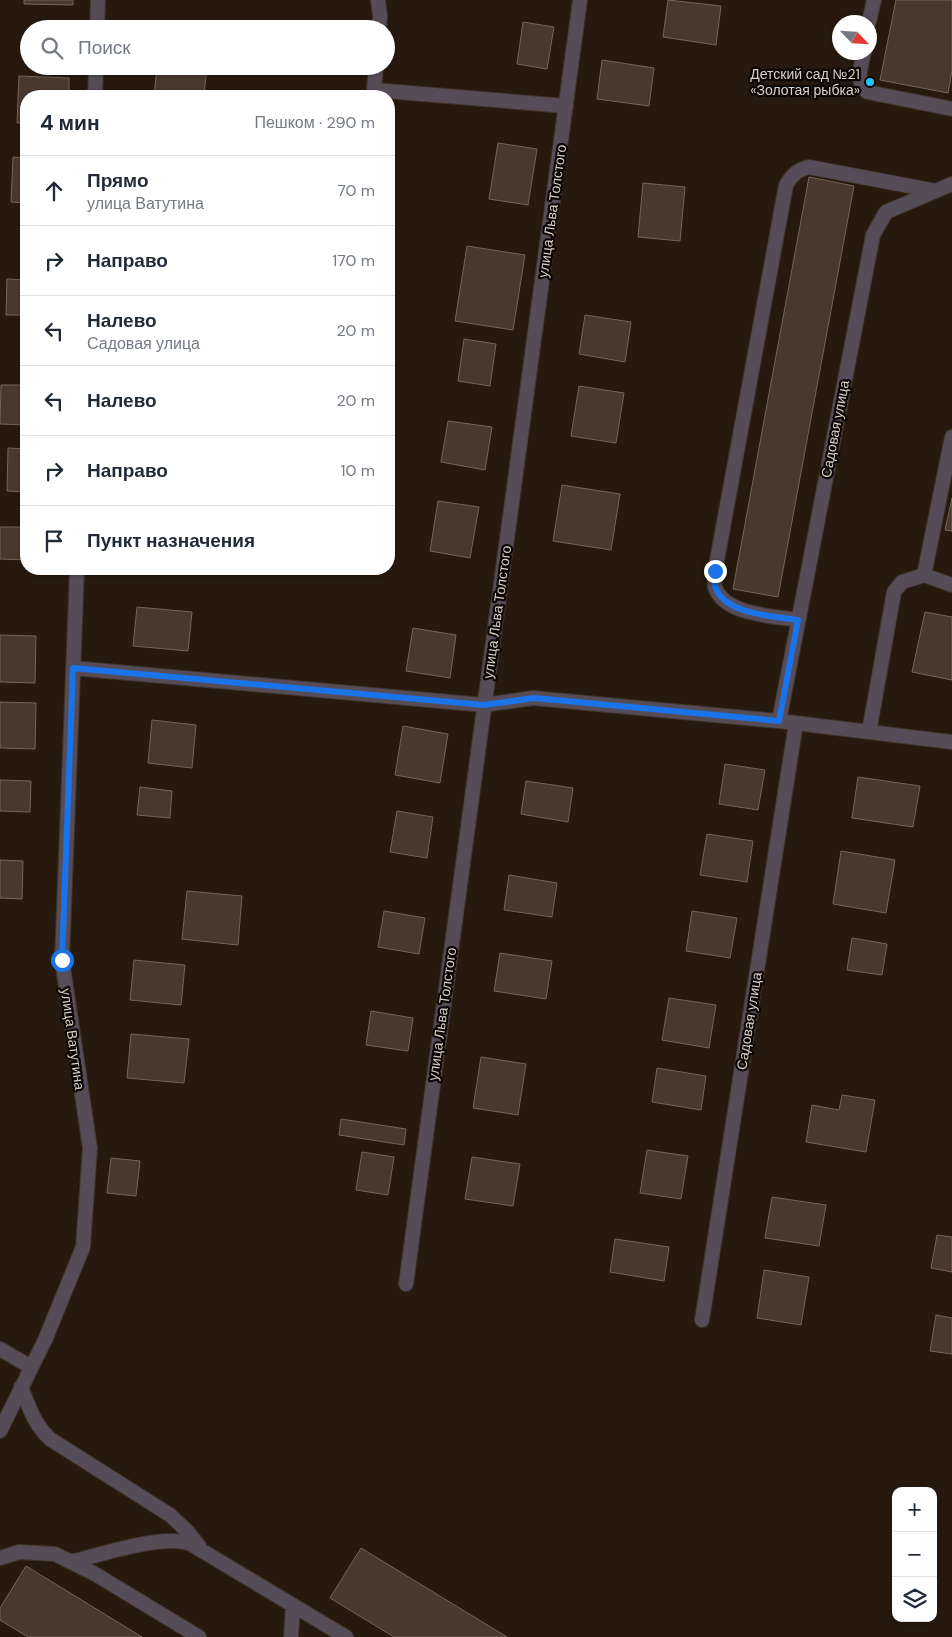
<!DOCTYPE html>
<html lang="ru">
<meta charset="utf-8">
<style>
:root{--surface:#fff;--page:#f2f2f3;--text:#1f2937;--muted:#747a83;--line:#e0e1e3}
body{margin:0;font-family:"DM Sans",sans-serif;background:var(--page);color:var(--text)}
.controls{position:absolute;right:15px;bottom:15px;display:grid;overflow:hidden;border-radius:10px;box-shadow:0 1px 4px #0004}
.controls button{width:45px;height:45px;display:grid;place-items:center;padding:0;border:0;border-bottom:1px solid var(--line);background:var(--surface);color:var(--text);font:25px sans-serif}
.compass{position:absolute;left:832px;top:15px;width:45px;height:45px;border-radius:50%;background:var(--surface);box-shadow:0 1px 4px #0004;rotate:115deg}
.stop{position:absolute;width:15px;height:15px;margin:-11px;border:4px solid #1a73e8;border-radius:50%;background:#fff}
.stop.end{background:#1a73e8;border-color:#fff;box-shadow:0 1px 5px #0008}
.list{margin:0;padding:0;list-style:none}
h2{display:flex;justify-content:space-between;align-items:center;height:65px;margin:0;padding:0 20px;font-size:21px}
h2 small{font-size:16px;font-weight:400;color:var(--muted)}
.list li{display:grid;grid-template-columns:32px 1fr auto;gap:15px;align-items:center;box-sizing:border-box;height:70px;padding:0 20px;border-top:1px solid var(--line)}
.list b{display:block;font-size:19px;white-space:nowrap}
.list p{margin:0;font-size:16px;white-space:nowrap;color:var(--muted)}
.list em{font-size:16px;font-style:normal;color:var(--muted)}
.icon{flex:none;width:28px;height:28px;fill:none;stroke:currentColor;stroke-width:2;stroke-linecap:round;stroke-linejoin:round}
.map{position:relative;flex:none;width:952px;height:1637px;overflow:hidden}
.search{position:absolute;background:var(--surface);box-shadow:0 1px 4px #0004;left:20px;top:20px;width:375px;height:55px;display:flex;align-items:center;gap:12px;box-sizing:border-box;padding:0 18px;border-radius:28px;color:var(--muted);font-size:19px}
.panel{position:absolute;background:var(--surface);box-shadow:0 1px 4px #0004;left:20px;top:90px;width:375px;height:485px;border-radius:20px}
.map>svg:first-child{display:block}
</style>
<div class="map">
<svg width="952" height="1637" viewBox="0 0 952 1637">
<rect width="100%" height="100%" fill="#27190d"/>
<path fill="#49382e" stroke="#786459" d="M24,0H73V5L24,4Z
M668,0L721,6L716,45L663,37Z
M896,0H952V71L948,93L880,80Z
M523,22L554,27L547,69L517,64Z
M602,60L654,68L649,106L597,99Z
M157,66H207L204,96H154Z
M312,66H357V69Z
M19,76L69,78V96H26V123H17Z
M498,143L537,149L528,205L489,199Z
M13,157L26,158V203L11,202Z
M809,177L854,186L778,597L733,589Z
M643,183L685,187L680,241L638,237Z
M467,246L525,255L513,330L455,321Z
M7,279L26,280V315H6Z
M585,315L631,322L625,362L579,354Z
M464,339L496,344L490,386L458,381Z
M1,385H26V425L0,424Z
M579,386L624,393L616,443L571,436Z
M448,421L492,427L485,470L441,462Z
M8,448L26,449V492L7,491Z
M562,485L620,494L611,550L553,541Z
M952,498V531L945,530Z
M438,501L479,507L470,558L430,551Z
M0,527H26V560L0,559Z
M137,607L192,612L188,651L133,646Z
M925,612L952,617V680L912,672Z
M413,628L456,635L450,678L406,671Z
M0,635L36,636L35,683L0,682Z
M0,702L36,703L35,749L0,748Z
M152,720L196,725L192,768L148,763Z
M403,726L448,734L440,783L395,775Z
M725,764L765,770L758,810L719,804Z
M858,777L920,786L913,827L852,818Z
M0,780L31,781L30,812L0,811Z
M526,781L573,788L568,822L521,814Z
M140,787L172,791L170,818L137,815Z
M397,811L433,817L427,858L390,852Z
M707,834L753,841L747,882L700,875Z
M841,851L895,860L886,913L833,904Z
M0,860L23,861L22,899L0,898Z
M509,875L557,883L552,917L504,910Z
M187,891L242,896L238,945L182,939Z
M384,911L425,918L419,954L378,947Z
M692,911L737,918L730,958L686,951Z
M852,938L887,944L882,975L847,970Z
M500,953L552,961L546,999L494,991Z
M134,960L185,965L181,1005L130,1000Z
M669,998L716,1005L709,1048L662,1040Z
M371,1011L413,1018L408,1051L366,1045Z
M131,1034L189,1039L184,1083L127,1078Z
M481,1057L526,1064L518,1115L473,1108Z
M657,1068L706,1076L701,1110L652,1102Z
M842,1095L875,1100L866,1152L806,1142L812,1105L839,1110Z
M341,1119L406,1129L404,1145L339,1135Z
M647,1150L688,1156L681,1199L640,1193Z
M362,1152L394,1157L388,1195L356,1190Z
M472,1157L520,1164L513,1206L465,1199Z
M111,1158L140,1161L136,1196L107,1193Z
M772,1197L826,1205L819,1246L765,1238Z
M937,1235L952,1237V1272L931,1268Z
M615,1239L669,1247L664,1281L610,1272Z
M764,1270L809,1277L801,1325L757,1318Z
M936,1315L952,1318V1354L930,1351Z
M361,1548L507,1637H394L330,1598Z
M26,1566L142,1637H28L0,1620V1608Z"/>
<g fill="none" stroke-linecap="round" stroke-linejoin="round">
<defs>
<path id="service" d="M378,0L380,16L379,29
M869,22L874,0
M864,52C861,68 855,79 867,92L952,109
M374,90L376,66
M374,96V90L566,106
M924,575L952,585
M798,620C774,616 724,615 715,587C714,582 715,576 715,571L786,185C792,175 797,170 809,167L936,191
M869,732L894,592L902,582L924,575L952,437
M0,1349L31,1367
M21,1387C29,1407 34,1424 50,1439L170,1515L188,1532L199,1546
M0,1558L19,1552L55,1554L95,1574L199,1637
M71,1562C103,1554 159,1535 189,1543L346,1637
M291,1637L293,1605"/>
<path id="pedestrian" d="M45,1340L83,1247L90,1148"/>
<path id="minor" d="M97,29L98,0
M95,96L96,66
M77,569L62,960L90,1148
M73,668L484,705L533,698L779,721L952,742
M779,721L873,235L886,212L952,184
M406,1284L580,0
M702,1320L796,723
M0,1431L45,1340"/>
</defs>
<use href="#service" stroke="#403327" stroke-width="16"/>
<use href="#pedestrian" stroke="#403327" stroke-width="16"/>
<use href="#minor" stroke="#403327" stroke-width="16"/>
<use href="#service" stroke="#554c58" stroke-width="14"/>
<use href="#pedestrian" stroke="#554c58" stroke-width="14"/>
<use href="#minor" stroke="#554c58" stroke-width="14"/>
</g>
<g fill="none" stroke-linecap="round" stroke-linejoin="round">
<path stroke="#1a73e8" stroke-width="6" d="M62,960L73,668L484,705L534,698L779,721L798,620C774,616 724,615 715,586C714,582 715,576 715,571"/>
</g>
<circle fill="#20c9fd" stroke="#0b0603" stroke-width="2" cx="870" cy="82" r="5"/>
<g text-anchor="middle" stroke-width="4.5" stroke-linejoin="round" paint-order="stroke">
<g font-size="14" fill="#d9d0c8" stroke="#0b0603" text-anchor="end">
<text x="860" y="79">Детский сад №21<tspan x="860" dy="16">«Золотая рыбка»</tspan></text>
</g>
<g font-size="14" fill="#d9d0c8" stroke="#0b0603">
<text transform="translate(552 211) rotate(-82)" y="5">улица Льва Толстого</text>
<text transform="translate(835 429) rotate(-79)" y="5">Садовая улица</text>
<text transform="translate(497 612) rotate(-82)" y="5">улица Льва Толстого</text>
<text transform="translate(442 1014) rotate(-82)" y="5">улица Льва Толстого</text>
<text transform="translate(749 1021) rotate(-81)" y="5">Садовая улица</text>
<text transform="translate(73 1039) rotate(82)" y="5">улица Ватутина</text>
</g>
</g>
</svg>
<div class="controls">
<button>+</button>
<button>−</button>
<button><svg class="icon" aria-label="layers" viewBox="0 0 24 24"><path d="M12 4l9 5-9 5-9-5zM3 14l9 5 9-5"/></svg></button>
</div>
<svg class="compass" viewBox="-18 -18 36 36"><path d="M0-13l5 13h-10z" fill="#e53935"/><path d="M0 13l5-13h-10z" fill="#747a83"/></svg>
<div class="stop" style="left:62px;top:960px"></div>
<div class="stop end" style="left:715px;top:571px"></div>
<div class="search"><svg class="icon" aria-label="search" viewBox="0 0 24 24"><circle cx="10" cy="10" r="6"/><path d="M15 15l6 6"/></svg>Поиск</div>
<section class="panel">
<h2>4 мин<small>Пешком · 290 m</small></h2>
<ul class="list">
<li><svg class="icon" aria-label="ahead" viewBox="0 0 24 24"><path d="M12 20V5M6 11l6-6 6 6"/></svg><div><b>Прямо</b><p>улица Ватутина</p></div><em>70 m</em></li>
<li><svg class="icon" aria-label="right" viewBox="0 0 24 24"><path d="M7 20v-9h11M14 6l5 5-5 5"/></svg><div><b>Направо</b></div><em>170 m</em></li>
<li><svg class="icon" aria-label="left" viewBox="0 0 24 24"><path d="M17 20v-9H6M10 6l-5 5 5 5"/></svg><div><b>Налево</b><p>Садовая улица</p></div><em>20 m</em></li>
<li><svg class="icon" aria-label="left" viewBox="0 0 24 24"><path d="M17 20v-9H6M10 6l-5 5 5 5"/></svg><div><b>Налево</b></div><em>20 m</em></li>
<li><svg class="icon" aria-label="right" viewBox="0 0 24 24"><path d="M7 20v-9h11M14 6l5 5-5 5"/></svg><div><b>Направо</b></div><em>10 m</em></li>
<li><svg class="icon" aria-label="arrive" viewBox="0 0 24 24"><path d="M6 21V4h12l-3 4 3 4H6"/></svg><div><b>Пункт назначения</b></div></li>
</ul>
</section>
</div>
